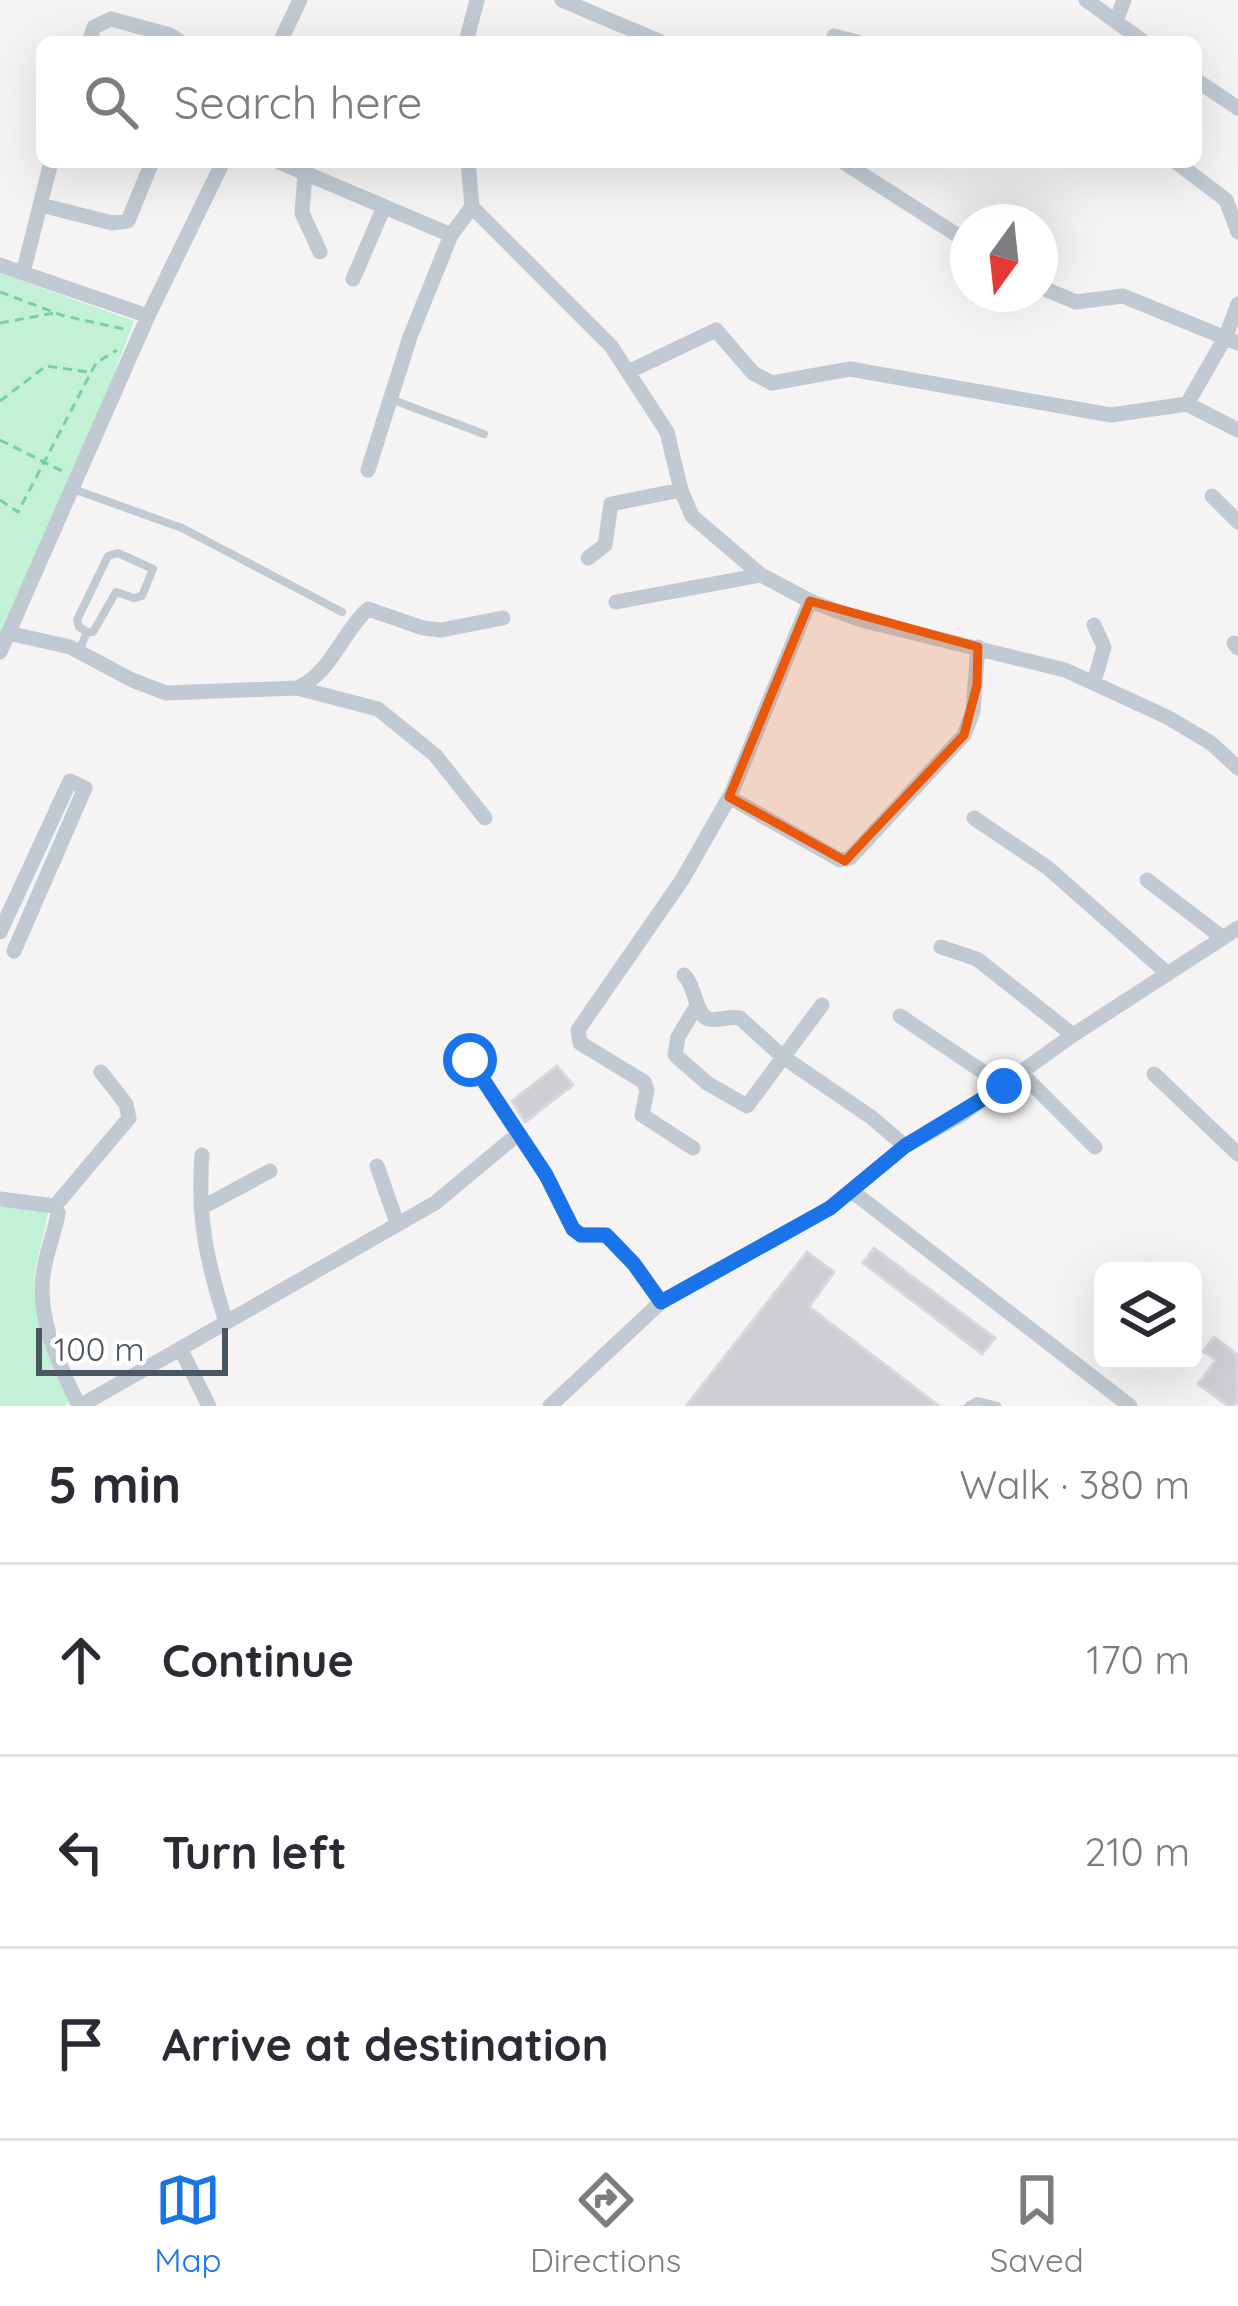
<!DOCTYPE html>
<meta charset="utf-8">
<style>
:root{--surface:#fff;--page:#f7f7f7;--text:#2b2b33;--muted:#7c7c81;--line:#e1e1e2;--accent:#1a73e8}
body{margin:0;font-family:Quicksand,sans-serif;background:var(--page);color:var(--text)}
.controls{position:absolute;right:36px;bottom:36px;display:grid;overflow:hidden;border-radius:18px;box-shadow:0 12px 48px #0002}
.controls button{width:108px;height:108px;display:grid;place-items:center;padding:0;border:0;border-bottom:3px solid var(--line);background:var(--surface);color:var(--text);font:60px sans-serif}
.compass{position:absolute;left:950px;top:204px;width:108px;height:108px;border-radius:50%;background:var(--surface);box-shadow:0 12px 48px #0002;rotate:195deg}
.scale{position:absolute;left:36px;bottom:30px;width:192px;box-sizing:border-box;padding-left:12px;border:6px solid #4a5661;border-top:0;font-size:33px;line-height:42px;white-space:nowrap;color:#4a5661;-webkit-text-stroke:9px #fff;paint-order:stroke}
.stop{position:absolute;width:36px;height:36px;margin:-27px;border:9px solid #1a73e8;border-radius:50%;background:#fff}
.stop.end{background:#1a73e8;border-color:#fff;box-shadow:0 3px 12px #0008}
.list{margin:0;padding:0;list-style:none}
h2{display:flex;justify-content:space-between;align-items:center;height:156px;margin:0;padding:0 48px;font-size:51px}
h2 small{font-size:39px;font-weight:400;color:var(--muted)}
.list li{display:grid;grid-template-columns:78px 1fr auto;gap:36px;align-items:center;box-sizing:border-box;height:192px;padding:0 48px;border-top:3px solid var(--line)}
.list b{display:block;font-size:45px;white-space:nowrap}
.list em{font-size:39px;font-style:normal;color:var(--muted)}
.icon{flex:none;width:66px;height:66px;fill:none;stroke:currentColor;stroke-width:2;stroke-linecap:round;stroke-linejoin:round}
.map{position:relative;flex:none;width:1238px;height:1406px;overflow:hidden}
.search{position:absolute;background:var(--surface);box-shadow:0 12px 48px #0002;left:36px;right:36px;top:36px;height:132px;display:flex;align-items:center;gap:30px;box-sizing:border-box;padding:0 42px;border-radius:18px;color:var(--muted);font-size:45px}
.sheet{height:732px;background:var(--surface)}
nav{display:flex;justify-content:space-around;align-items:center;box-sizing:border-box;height:168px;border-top:3px solid var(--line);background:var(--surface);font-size:33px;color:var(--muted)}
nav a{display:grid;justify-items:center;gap:6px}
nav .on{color:var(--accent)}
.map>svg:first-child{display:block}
</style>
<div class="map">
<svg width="1238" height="1406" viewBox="0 0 1238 1406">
<rect width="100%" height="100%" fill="#f5f3f3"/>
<path fill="#c3f1d5" d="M0,273L134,321L94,428L0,634Z
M0,1205L48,1210C46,1233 33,1265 34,1284C36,1326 50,1366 69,1401L64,1406H0Z"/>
<path fill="#cdcfd5" stroke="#d7d9de" stroke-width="3" d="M557,1066L573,1085L525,1122L512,1101Z
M874,1248L995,1338L982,1354L863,1263Z
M807,1252L834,1272L809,1307L939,1406H686Z
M1214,1337L1238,1355V1401L1234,1406H1228L1198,1384L1216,1360L1203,1351Z"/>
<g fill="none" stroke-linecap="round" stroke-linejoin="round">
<path stroke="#7ad0a6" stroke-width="3" stroke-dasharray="9 6" stroke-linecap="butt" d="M0,292L64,316L124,329
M0,323L54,313
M0,401L46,366L89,372
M0,440L64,472
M0,500L18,512L96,363L117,350"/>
<path stroke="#c1cad2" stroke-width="8" d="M393,400L484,434
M73,489L182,528L342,612
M79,651L87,632L79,627L77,620L108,556L118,553L153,569L142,596L134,598L116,592L93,632H87
M968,1406L977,1401L997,1406"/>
<path stroke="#c1cad2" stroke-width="15" d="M562,0L661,42
M1086,0L1144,42
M1116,21L1124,0
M834,36L858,42
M89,42L94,27L111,19L170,35L181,42
M280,42L300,0
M466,42L477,0
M1196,80L1238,108
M279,162L451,235L472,207
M468,162L472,207L611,346L667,432L681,490L692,516L761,575L810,601L861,620L1065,670L1167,717L1211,743L1238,768
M843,162L968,242
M1176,162L1226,200L1238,232
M305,173L302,213L320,252
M41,205L112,223L128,221L152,162
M0,265L148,316
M23,273L51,162
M353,279L384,207
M1040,287L1076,302L1123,296L1238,343
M630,371L716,330L753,373L772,383L850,369L1111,415L1187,404L1238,430
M1187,404L1226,336L1238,304
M368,470L410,337L451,235
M1212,496L1238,522
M588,558L605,545L611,504L681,490
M616,602L761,575
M8,633L70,647L132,680L166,693L297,688L378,709L435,755L485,818
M1234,643L1238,648
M0,652L148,316L223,162
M1094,682L1104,647L1094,625
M297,688C331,674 342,632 368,609L423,628L441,630L503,618
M729,797L840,860L850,858L964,735L973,711L978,647
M974,818L1048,868L1168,974
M1147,880L1223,938
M0,932L70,781L85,788L14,951
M941,947L977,959L1073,1035
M684,975C696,987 695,1014 708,1019C717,1021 730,1016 740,1018L783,1057L871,1117L905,1146
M696,1007L678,1037L675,1055L707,1083L747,1106L822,1005
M900,1016L1004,1086
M470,1060L546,1175L573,1229L581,1235H606L634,1264L661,1302
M1022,1074L1095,1147
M1154,1074L1238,1154
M693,1148L642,1115L647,1090L644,1082L580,1043L578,1030L682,880L731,794L810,601
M202,1155C197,1217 207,1263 226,1322
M377,1166L397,1223
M853,1192L1130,1406
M0,1199L55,1206L58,1213C55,1232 47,1250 44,1269C35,1317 59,1364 79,1406
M55,1206L129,1118L126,1104L101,1072
M201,1208L270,1171
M181,1350L209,1406
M80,1406L435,1203L518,1134
M550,1406L661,1302L830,1208L905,1146L961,1115L1073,1035L1238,928"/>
</g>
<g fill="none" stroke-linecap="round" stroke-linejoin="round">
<path stroke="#1a73e8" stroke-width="15" d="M470,1060L546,1175L573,1229L581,1235H606L634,1264L661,1302L830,1208L905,1146L1004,1086"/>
</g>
<path fill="#e8590c" fill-opacity="0.2" stroke="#e8590c" stroke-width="9" stroke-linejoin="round" d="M810,601L978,647L977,685L964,735L845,861L729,797Z"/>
</svg>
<div class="controls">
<button><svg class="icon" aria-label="layers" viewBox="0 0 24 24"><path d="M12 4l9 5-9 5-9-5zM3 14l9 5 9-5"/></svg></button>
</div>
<svg class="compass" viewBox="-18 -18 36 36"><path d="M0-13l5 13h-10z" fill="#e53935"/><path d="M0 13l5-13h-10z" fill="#7c7c81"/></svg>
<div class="scale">100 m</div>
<div class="stop" style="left:470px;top:1060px"></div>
<div class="stop end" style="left:1004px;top:1086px"></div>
<div class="search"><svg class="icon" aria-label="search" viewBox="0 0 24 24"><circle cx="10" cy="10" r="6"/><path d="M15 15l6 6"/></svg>Search here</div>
</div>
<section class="sheet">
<h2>5 min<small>Walk · 380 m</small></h2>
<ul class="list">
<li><svg class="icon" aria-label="ahead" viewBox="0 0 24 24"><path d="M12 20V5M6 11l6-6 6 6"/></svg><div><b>Continue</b></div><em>170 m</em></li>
<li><svg class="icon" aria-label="left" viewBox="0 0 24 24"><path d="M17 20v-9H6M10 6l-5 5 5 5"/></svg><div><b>Turn left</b></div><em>210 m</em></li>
<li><svg class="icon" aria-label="arrive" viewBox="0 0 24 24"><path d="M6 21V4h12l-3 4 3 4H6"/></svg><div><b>Arrive at destination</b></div></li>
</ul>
</section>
<nav>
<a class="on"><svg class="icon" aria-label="map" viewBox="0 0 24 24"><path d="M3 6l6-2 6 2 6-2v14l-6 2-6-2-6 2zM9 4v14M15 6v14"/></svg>Map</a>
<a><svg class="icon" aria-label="directions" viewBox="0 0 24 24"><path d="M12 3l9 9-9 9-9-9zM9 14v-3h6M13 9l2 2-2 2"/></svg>Directions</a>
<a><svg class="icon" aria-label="saved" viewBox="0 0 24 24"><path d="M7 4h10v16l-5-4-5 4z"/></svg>Saved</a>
</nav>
